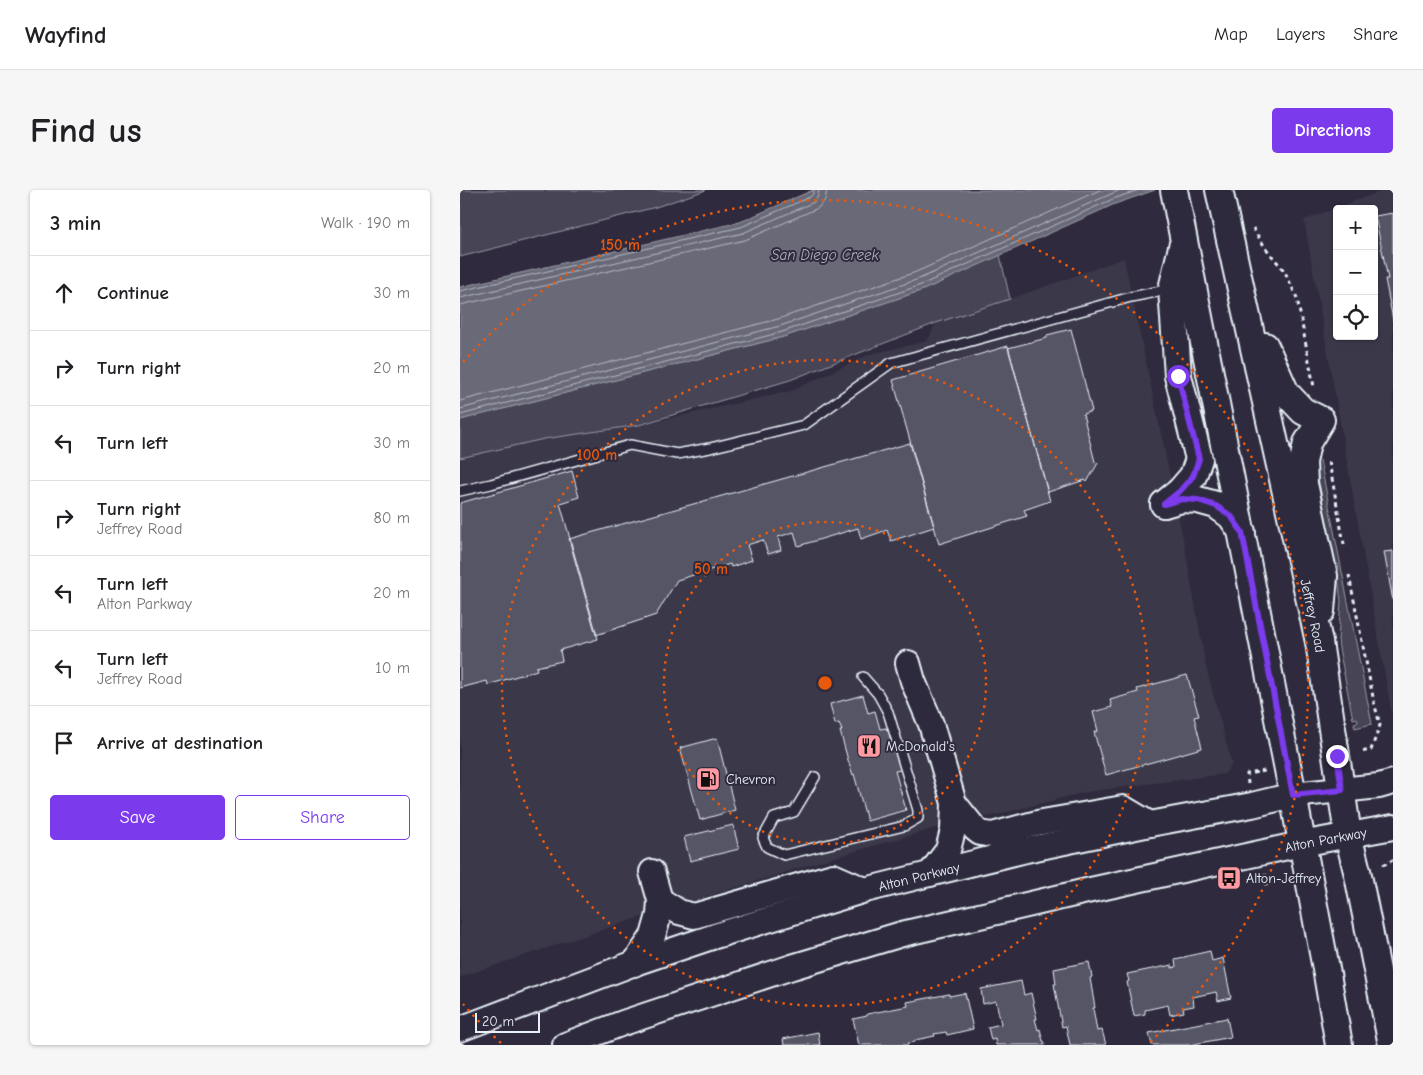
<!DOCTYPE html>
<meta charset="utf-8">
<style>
:root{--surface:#fff;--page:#f6f6f6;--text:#202124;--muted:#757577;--line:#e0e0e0;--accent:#7c3aed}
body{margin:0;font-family:"Comic Neue",sans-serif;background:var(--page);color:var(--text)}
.controls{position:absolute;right:15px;top:15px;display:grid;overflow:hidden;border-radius:5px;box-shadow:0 1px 4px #0004}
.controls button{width:45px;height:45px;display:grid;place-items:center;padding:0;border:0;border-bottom:1px solid var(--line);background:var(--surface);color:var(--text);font:25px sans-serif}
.scale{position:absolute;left:15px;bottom:12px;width:65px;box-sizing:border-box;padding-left:5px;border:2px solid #e8f1f8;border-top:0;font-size:14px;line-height:18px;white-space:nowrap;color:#e8f1f8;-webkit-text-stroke:4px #2f2a3d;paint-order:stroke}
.stop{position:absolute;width:15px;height:15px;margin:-11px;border:4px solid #7c3aed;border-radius:50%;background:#fff}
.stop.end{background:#7c3aed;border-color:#fff;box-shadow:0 1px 5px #0008}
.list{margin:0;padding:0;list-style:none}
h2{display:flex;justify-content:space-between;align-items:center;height:65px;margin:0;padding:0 20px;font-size:21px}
h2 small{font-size:16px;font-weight:400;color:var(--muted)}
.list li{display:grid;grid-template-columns:32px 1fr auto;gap:15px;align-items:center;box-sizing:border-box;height:75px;padding:0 20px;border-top:1px solid var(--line)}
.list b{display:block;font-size:19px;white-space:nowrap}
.list p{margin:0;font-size:16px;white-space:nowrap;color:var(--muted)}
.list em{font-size:16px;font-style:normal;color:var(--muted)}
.actions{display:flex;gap:10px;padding:15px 20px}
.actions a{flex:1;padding:11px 0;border:1px solid var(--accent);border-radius:5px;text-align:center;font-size:18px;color:var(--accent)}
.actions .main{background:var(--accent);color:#fff}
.icon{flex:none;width:28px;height:28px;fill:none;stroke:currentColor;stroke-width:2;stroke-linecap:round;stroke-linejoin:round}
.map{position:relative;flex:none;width:933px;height:855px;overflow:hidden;border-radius:5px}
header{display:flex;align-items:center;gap:30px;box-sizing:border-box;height:70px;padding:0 25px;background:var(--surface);border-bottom:1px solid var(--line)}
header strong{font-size:24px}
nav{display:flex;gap:28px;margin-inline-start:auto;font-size:18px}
.intro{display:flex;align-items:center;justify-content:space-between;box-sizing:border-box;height:120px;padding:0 30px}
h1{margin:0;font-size:35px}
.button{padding:12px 22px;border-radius:5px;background:var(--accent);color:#fff;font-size:18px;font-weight:700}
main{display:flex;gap:30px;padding:0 30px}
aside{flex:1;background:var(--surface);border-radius:5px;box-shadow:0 1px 4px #0004}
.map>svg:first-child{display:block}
</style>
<header>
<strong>Wayfind</strong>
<nav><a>Map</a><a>Layers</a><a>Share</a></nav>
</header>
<div class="intro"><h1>Find us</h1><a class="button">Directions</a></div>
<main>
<aside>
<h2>3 min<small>Walk · 190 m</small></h2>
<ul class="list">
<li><svg class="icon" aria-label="ahead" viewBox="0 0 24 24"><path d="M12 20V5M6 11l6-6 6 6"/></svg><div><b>Continue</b></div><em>30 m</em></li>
<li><svg class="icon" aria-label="right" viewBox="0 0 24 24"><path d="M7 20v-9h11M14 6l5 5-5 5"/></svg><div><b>Turn right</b></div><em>20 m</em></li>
<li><svg class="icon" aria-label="left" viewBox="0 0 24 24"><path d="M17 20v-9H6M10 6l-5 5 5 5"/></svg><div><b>Turn left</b></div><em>30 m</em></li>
<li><svg class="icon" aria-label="right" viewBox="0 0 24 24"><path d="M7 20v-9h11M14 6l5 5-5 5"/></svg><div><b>Turn right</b><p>Jeffrey Road</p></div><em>80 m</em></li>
<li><svg class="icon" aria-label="left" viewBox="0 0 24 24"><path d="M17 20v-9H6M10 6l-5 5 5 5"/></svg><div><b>Turn left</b><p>Alton Parkway</p></div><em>20 m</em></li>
<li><svg class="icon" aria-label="left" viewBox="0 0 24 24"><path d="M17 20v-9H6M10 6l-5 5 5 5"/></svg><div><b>Turn left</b><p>Jeffrey Road</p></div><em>10 m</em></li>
<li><svg class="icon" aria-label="arrive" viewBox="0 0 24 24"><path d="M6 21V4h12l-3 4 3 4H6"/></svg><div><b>Arrive at destination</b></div></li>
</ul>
<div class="actions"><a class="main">Save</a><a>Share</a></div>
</aside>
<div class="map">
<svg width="933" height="855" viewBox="0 0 933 855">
<rect width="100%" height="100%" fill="#2f2a3d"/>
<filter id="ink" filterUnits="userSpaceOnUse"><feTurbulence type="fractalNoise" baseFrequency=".02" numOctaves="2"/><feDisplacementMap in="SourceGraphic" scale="10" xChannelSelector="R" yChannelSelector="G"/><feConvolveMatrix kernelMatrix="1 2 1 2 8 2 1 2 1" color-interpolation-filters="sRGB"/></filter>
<g filter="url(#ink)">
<path fill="#3b3749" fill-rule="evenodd" d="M924,0H933V531L844,30ZM877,19H914V146H877Z
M664,68L725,357L746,477L772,574L765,584L626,602L536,625L483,636L365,670L178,728L0,787V268L84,249L179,235L331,201L410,164L467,151L476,133L550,109Z"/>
<path fill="#464455" stroke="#979aa6" d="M0,0H246L196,17L0,67Z
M540,65L550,109L476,133L330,190L179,235L84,249L0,268V230L323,147L463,100Z
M860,270L912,534L895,538L894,533L898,532L897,528L893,529L879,458L878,449L881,411L877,381L879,380L878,374H875L855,272Z"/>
<path fill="#696978" stroke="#9c9fab" d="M353,0H695L655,14L463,100L323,147L0,230V97L280,32Z"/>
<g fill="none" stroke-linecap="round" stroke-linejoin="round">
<path stroke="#b5bbc5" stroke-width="1" d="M0,101L281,37L350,7L353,4V0
M0,108L283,43L354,12L358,6L359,0
M0,115L285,50L358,18L365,10L367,0
M0,211L318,129L456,82L640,0
M0,219L320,136L459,89L660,0
M0,225L322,142L461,95L653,9L679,0"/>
</g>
<path fill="#575565" stroke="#e8f1f8" d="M933,23V130L925,89H928L915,26Z
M611,139L632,221L623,224L635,272L638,273L627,292L625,290L588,302L548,158L587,148V145Z
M548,156L590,311L564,320L567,326L479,354L433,190Z
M450,253L474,337L431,351L427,340L401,349L398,338L338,356L334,342L318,347L321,360L308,364L303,350L287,355L292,370L271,377L270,374L217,390L196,425L136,445L109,349Z
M112,281L119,307L100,313L138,449L100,460L102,471L76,477L77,480L28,495L27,491L0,498V313Z
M933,361V411L924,362Z
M727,485L739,526L734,527L742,558L646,585L634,542L638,541L633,522L652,517L650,510L678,502L677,499Z
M403,505L408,523L415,521L420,539L426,538L427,541L430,540L441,580L435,581L446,620L407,631L394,584L393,585L388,570L380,541H382L379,533L375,534L370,514Z
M257,548L275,620L240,630L220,558Z
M273,635L279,659L230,671L224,647Z
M750,761L752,771L763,768L771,808L758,811L756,802L733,807L734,816L723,818L724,822L710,825L708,815L685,820V824L674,826L667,792L669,791L667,784L712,775V778L716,777L715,770L724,768V767Z
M629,772L632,787L630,788L635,818H633L637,841L642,840L646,855H610L606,836L602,837L594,794H596L594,779Z
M561,791L564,805L571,803L577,829H575L578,840L580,839L583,851H584L585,855H536L535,849L531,850L528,837L541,834L536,811L523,814L521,799Z
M505,803L513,839L487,845L486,842L474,844L475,846L455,850V852L448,853V855H399L393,829L407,826V824L448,816L447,812L489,804V806Z
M767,828L771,847L729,855H692L689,843Z
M358,842L360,855H324L323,849Z"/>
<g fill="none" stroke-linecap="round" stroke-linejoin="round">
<defs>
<path id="lane" d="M0,301L31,294L170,255L217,264L250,258L344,235L431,173L671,107L711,99
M355,587L334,622L314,628L303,648L307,657L324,665L444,636L458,628V620L428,522L418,504L403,487"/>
<g id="secondary">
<path d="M448,473L453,491L471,534L494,613"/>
<path d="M192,682L200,710"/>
<path d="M470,684L488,660L493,640L494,613L515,639L520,643L532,645L577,633L663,618L690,634"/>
<path d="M174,774L193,746L199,725L200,710L219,722L234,726L373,686L405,700"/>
<path id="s1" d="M0,839L172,774L255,746L405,700L566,660L690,634L792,615L833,605L919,596L933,592"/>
<path id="s2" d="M105,855L163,833L332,777L442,744L631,700L841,654L933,637"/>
</g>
<g id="primary">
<path d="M714,0L833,605L867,784L879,855"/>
<path id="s3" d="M759,0L859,452L888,645L898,685L932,855"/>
<path d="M805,156L826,203L843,221L861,230L847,253L843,272L844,294L864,386L861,421"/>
<path d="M704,314L720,301L733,286L739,269L718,186L712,99L722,57"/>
<path d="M704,314L722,309L738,310L756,315L771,326L782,342"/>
</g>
</defs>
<use href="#lane" stroke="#e8f1f8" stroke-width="12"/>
<use href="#secondary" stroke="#e8f1f8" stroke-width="28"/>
<use href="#primary" stroke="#e8f1f8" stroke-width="30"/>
<path stroke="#e8f1f8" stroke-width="3" stroke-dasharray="4 4" stroke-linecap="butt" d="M793,38L805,57L825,82L837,108L854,197
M869,272L884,354
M889,385L914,512L920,535L911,560L900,562
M788,594L787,584L805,581
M923,675L933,670
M805,684L807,696"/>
<use href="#lane" stroke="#2f2a3d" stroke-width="9"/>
<use href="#secondary" stroke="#2f2a3d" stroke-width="24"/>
<use href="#primary" stroke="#2f2a3d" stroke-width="26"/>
</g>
</g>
<g fill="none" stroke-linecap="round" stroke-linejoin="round" filter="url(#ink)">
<path stroke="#7c3aed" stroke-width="6" d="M718,186L739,269L733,286L720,301L704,314L722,309L738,310L756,316L771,326L782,342L833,605L882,600L877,566"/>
</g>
<g fill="none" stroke="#e8590c" stroke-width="2.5" stroke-dasharray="2.5 5">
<circle cx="365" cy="493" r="161"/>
<circle cx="365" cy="493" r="323"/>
<path d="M41 853A484 484 0 0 1 3 814M3 172A484 484 0 1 1 689 853"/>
</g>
<defs>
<symbol id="restaurant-square" viewBox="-11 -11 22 22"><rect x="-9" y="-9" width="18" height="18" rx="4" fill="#ff9aa2" stroke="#2f2a3d"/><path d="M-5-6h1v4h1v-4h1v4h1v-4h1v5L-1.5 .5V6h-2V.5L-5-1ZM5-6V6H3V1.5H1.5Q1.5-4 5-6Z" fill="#111"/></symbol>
<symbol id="fuel-square" viewBox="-11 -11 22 22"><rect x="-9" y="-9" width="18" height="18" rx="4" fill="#ff9aa2" stroke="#2f2a3d"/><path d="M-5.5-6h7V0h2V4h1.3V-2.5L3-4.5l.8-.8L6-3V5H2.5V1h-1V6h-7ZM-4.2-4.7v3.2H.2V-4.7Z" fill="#111"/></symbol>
<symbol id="bus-square" viewBox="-11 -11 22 22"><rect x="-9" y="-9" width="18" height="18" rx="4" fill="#ff9aa2" stroke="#2f2a3d"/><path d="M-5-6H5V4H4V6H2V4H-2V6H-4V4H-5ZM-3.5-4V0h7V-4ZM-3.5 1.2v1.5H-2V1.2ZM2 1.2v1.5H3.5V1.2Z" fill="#111"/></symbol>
</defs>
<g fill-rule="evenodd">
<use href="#restaurant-square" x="395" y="542" width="28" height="28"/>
<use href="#fuel-square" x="234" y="575" width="28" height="28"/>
<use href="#bus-square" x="755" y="674" width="28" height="28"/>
</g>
<g text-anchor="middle" stroke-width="4" stroke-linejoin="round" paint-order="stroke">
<g font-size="14" fill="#e8f1f8" stroke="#2f2a3d">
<text dy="5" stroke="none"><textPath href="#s3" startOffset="436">Jeffrey Road</textPath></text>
<text dy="5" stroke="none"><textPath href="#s2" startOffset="789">Alton Parkway</textPath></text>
<text dy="5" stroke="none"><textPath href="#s1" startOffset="484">Alton Parkway</textPath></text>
</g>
<g font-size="14" fill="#e8f1f8" stroke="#2f2a3d" text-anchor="start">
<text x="426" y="561">McDonald's</text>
<text x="266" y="594">Chevron</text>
<text x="786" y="693">Alton-Jeffrey</text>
</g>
<g font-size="15" font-style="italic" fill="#afb4be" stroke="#2f2a3d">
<text x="365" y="70">San Diego Creek</text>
</g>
</g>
<circle cx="365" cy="493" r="8" fill="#e8590c" stroke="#2f2a3d" stroke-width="2.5"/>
<g font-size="15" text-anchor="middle" font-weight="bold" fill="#e8590c" stroke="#2f2a3d" stroke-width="4" stroke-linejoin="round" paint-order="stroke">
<text x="160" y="60">150 m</text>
<text x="137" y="270">100 m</text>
<text x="251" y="384">50 m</text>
</g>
</svg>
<div class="controls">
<button>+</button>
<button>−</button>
<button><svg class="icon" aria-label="locate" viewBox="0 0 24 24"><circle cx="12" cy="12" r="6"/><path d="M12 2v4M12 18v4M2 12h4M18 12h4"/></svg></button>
</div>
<div class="scale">20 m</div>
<div class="stop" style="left:718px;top:186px"></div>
<div class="stop end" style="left:877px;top:566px"></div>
</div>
</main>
